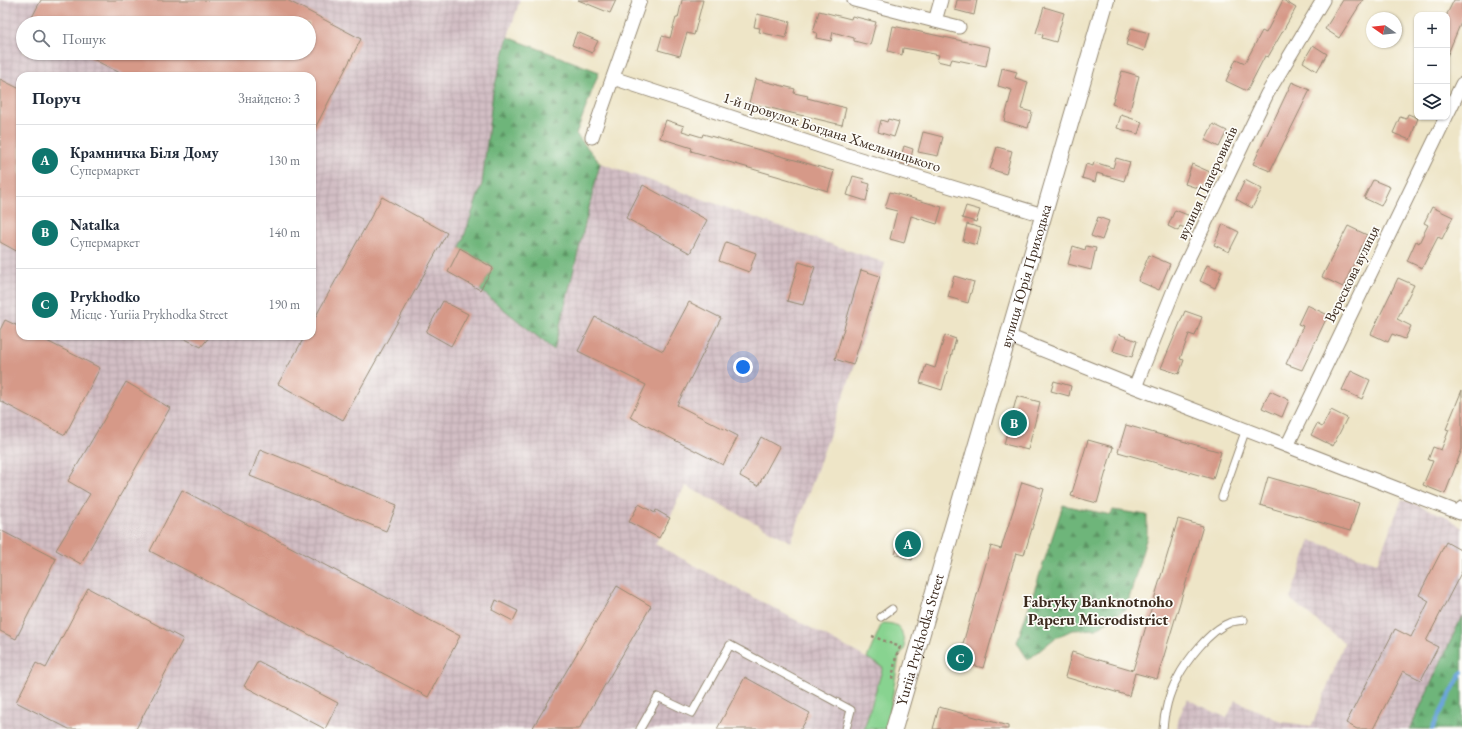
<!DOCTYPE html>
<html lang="uk">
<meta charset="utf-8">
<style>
:root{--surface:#fff;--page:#f2f2f3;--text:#1f2937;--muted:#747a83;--line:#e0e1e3;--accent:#0f766e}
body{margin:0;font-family:"EB Garamond",serif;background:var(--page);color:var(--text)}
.controls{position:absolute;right:12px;top:12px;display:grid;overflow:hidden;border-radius:8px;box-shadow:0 1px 3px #0004}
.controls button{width:36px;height:36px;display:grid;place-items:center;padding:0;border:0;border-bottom:1px solid var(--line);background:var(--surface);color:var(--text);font:20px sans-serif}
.compass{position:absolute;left:1366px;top:12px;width:36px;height:36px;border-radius:50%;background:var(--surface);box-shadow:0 1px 3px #0004;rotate:284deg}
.you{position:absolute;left:743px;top:367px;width:14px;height:14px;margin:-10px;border:3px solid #fff;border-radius:50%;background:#1a73e8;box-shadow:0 0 0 6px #1a73e833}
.badge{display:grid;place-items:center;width:26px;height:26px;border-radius:50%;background:var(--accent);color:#fff;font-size:13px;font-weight:700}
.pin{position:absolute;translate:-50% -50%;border:2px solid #fff;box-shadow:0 1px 4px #0006}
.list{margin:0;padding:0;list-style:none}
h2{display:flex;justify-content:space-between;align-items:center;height:52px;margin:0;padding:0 16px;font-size:17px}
h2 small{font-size:13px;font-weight:400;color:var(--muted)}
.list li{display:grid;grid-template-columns:26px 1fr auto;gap:12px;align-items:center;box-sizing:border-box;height:72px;padding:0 16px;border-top:1px solid var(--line)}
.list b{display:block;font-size:15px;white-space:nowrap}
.list p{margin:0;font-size:13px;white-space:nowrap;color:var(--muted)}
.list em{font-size:13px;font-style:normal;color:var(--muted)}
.icon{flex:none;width:22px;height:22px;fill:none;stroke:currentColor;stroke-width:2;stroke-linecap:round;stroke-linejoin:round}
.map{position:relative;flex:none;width:1462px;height:729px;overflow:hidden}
.search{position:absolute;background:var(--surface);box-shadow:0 1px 3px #0004;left:16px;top:16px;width:300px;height:44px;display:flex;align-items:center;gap:10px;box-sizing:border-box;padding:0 14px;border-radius:22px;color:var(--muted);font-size:15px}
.panel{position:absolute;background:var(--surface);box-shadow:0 1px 3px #0004;left:16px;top:72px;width:300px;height:268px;border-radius:12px}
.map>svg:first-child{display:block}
</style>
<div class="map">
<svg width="1462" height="729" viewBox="0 0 1462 729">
<defs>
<pattern id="industrial-grid" width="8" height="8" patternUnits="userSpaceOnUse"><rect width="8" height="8" fill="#d2bec4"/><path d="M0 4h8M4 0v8" fill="none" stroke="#b5a3a8"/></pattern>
<pattern id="forest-firs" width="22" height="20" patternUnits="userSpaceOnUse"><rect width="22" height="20" fill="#6eb57a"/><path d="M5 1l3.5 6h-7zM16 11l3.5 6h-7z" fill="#5c9363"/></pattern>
</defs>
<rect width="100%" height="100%" fill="#fdfcf7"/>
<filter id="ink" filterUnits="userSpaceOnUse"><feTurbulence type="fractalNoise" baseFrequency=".025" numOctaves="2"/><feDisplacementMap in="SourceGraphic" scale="8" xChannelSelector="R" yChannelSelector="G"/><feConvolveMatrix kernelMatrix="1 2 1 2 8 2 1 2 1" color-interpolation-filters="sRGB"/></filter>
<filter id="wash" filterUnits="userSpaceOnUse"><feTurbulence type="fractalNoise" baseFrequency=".012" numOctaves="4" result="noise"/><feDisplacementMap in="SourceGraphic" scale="16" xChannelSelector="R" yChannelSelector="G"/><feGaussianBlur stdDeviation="0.9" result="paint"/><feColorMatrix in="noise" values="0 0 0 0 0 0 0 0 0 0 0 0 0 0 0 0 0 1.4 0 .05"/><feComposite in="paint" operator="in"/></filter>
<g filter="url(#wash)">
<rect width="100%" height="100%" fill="#eee5c7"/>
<path fill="url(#industrial-grid)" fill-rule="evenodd" d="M0,0H520L508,37L599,72L576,134L600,163L885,263L853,370L791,542L686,486L677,500V504L655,544L883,667L864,729H0ZM23,23H309V53H23ZM20,76H312V336H20Z
M1402,499L1448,517L1462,528V616L1410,729H1177L1178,720L1187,699L1227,718L1235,700L1282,722L1312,726L1344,643L1290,599L1310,540L1377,563Z"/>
<path fill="#88d390" stroke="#627e57" d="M882,623C902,623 902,630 905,648L899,656L887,729H864L883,667L867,658Z"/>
<path fill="url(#forest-firs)" stroke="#54704c" d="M508,37L599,72L576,134L600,163L554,350L480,290L493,268L460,248L482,184L493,92Z
M1063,505L1111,515L1113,510L1147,515V536L1126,609L1096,629L1072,630L1055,638L1028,660L1017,642Z
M1462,616V729H1410Z"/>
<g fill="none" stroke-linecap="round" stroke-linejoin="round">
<path stroke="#6ca5db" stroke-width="4" d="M1432,729L1462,672"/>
</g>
<g id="blocks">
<path fill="#d69988" d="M41,0H287L361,39L312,134V76H126L81,53H309V23H29Z
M578,0H616L610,13Z
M682,0H703L694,35L687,33L680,56L658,50L662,36L670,38L676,18H678Z
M957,0H977L974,15L955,10Z
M1283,0L1296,8L1268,57L1265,56L1247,91L1226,81L1236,59L1245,63L1262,31L1266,33Z
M1343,0H1363L1339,38L1325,29Z
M1454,0H1462V20L1447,56V14Z
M1044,7L1064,13L1056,42L1042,38L1043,35L1036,33Z
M819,11L851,19L852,16L876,22L870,45L854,41V38L833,32L831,41L816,38L817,33L813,32Z
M757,14L790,22L786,38L759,32L760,28L754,27Z
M893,26L990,47L986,66L952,59L950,64L937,61L939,55L915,50L903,48L902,55L888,51Z
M1131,28L1149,33L1144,51L1126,45Z
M577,32L598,41L592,53L572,45Z
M1313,45L1327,54L1317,71L1303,62Z
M1002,68L1017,72L1015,78L1028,82L1021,109L1032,112L1028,128L1004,121L1012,90L998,86Z
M1122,71L1139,76L1130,110L1112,104Z
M0,79L20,89V253L0,242Z
M755,79L795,89L794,93L808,96L807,98L846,108L842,125L749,103Z
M1292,82L1310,90L1270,171L1253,164Z
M1408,114L1418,118L1410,140L1393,133L1400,117L1406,119Z
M1121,115L1142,122L1138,134L1117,128Z
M888,119L899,122L894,137L878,132L881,120L887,122Z
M666,120L684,126L682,131L702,137L703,134L834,171L828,191L691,151L692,148L660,138Z
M1213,124L1227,131L1219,147L1205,140Z
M923,132L943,137L938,156L918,152Z
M904,146L913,149L909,166L899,163Z
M997,147L1012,151L1006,174L990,169Z
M1116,158L1130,162L1124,181L1097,173L1095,182L1082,178L1086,164L1093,166L1094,162L1113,168Z
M1192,164L1210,172L1205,186L1202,185L1200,189L1185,184Z
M853,176L864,179L863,182L870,184L866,201L847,195Z
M1245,180L1262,189L1252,208L1236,199Z
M1373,180L1390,187L1381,206L1364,198Z
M643,185L707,220L690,253L626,218Z
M890,192L942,207L937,224L911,216L904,243L890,239L897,211L885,208Z
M382,197L447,233L343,420L278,384L305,336H312V323Z
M966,206L980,210L976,222L962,218Z
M1432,207L1453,217L1442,239L1438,237L1422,268L1407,261L1416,241L1419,243L1428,225L1424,223Z
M1175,210L1190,216L1185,228L1180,226L1178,231L1168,226Z
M1098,217L1109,221L1102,240L1091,236Z
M967,224L981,228L977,245L963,241Z
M1223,224L1239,232L1229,252L1214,245Z
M1348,226L1367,235L1343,287L1322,277Z
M726,242L756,253L749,272L719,261Z
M1073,246L1085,250L1086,246L1096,248L1091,270L1068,264Z
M460,248L493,268L480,290L448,272Z
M1149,255L1170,264L1159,290L1138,281Z
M799,262L815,267L803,305L787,301Z
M1207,265L1222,271L1215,288L1200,281Z
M861,270L880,276L853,365L835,359Z
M954,276L974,282L968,303L948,297Z
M1398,278L1414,285L1397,319L1411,326L1405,339L1392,334L1388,342L1371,334Z
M443,301L468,314L451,346L426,332Z
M689,302L721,318L677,405L738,436L723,465L630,417L646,385L578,351L595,317L663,351Z
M1307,305L1328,315L1302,370L1286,364L1303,326L1298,324Z
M1185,311L1202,317L1195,336L1189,334L1180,359L1184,360L1179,374L1161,368Z
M5,320L20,327V336H37L100,368L65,435L0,401V330Z
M1119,334L1137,341L1132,357L1113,351Z
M945,335L956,339L942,390L920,383L926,365L935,368Z
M179,336H210L201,347Z
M1351,371L1370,380L1362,399L1342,390Z
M1054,381L1071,386L1069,396L1051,391Z
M126,382L170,408L81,564L56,550L90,494L68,481Z
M1462,390V449L1445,494L1423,485L1433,461L1428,460L1433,447L1441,450L1449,430L1446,429Z
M1270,391L1289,400L1282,417L1262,408Z
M1017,396L1040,402L1028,450L1004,444Z
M1331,410L1347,418L1333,446L1311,435L1317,424L1322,427Z
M1126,425L1221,452L1213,479L1118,452Z
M761,437L779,447L758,486L740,476Z
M1088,440L1113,447L1097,503L1071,496Z
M260,449L397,505L386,531L250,476Z
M1268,477L1359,503L1350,531L1260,505Z
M1022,482L1044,489L1024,555L1016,553L983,668L958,661L991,546L1001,549Z
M182,490L460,636L428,697L150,551Z
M639,504L655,513L656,510L670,518L659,538L629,522Z
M1178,519L1203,526L1157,679L1135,673L1129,696L1065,677L1072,652L1133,670Z
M0,530L56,559L16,639L0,631Z
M902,536L918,542L912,560L895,554Z
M1446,542L1462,551V571L1426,641L1438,647L1421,680L1403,671L1373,729H1357L1346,723L1395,629L1411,637L1429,601L1419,595Z
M617,586L651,606L579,729H532Z
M88,588L183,639L136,729H69L16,702L36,663L46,668Z
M496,600L518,611L513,621L492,610Z
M258,661L338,703L325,729L244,686Z
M745,677L810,713L801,729H717Z
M939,707L1008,726V729H933Z"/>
</g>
</g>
<g filter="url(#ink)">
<use href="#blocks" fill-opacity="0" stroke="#948872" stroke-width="1"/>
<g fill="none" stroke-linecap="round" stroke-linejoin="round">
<defs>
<path id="service" d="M1222,497L1246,429
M881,617L892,609
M640,729L658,697L692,713L730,645L851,710L846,729
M1163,729C1164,713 1169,693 1177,679C1186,661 1210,630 1229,623C1233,621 1239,621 1244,620"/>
<path id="minor" d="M854,0L935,21
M941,0L935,21L959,27
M613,78L847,155L1043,215
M1447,115L1462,84
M592,137L640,0
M1008,336L1135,387L1460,513L1462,508
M1135,387L1177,282L1267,94L1323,0
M1287,446L1446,117"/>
<g id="tertiary">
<path id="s1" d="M894,729L1106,0"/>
</g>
</defs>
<use href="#service" stroke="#948872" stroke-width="9"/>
<use href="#minor" stroke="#948872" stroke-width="15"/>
<use href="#tertiary" stroke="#948872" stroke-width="18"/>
<path stroke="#948872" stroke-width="2.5" stroke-dasharray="3 3" stroke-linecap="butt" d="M872,636L900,647L896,656L892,679"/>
<use href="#service" stroke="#fff" stroke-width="7"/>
<use href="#minor" stroke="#fff" stroke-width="13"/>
<use href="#tertiary" stroke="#fff" stroke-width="16"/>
</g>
</g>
<g text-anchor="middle" stroke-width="3.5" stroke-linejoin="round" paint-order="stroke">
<g font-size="15" fill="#3b2a1e" stroke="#fdfcf7">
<text transform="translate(832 132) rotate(18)" y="5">1-й провулок Богдана Хмельницького</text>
<text transform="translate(1207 183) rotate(-65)" y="5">вулиця Паперовиків</text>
<text transform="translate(1352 274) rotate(-64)" y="5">Верескова вулиця</text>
<text dy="5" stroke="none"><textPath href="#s1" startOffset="472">вулиця Юрія Приходька</textPath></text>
<text dy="5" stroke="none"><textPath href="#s1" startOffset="93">Yuriia Prykhodka Street</textPath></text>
</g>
<g font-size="16" font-weight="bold" fill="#3b2a1e" stroke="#fdfcf7">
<text x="1098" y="607">Fabryky Banknotnoho<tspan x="1098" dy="18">Paperu Microdistrict</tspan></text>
</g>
</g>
</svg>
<div class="controls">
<button>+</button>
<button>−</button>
<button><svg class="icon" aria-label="layers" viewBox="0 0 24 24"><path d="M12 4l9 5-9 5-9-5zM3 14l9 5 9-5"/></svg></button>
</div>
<svg class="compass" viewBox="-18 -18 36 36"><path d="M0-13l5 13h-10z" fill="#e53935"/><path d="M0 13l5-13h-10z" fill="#747a83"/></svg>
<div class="you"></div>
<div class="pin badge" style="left:908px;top:544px">A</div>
<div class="pin badge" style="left:1014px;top:423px">B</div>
<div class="pin badge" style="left:960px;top:658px">C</div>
<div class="search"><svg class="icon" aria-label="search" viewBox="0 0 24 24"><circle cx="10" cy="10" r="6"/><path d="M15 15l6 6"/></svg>Пошук</div>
<section class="panel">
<h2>Поруч<small>Знайдено: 3</small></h2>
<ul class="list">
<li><span class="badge">A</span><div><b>Крамничка Біля Дому</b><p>Супермаркет</p></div><em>130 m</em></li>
<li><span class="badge">B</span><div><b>Natalka</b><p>Супермаркет</p></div><em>140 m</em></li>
<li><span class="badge">C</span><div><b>Prykhodko</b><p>Місце · Yuriia Prykhodka Street</p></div><em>190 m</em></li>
</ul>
</section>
</div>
